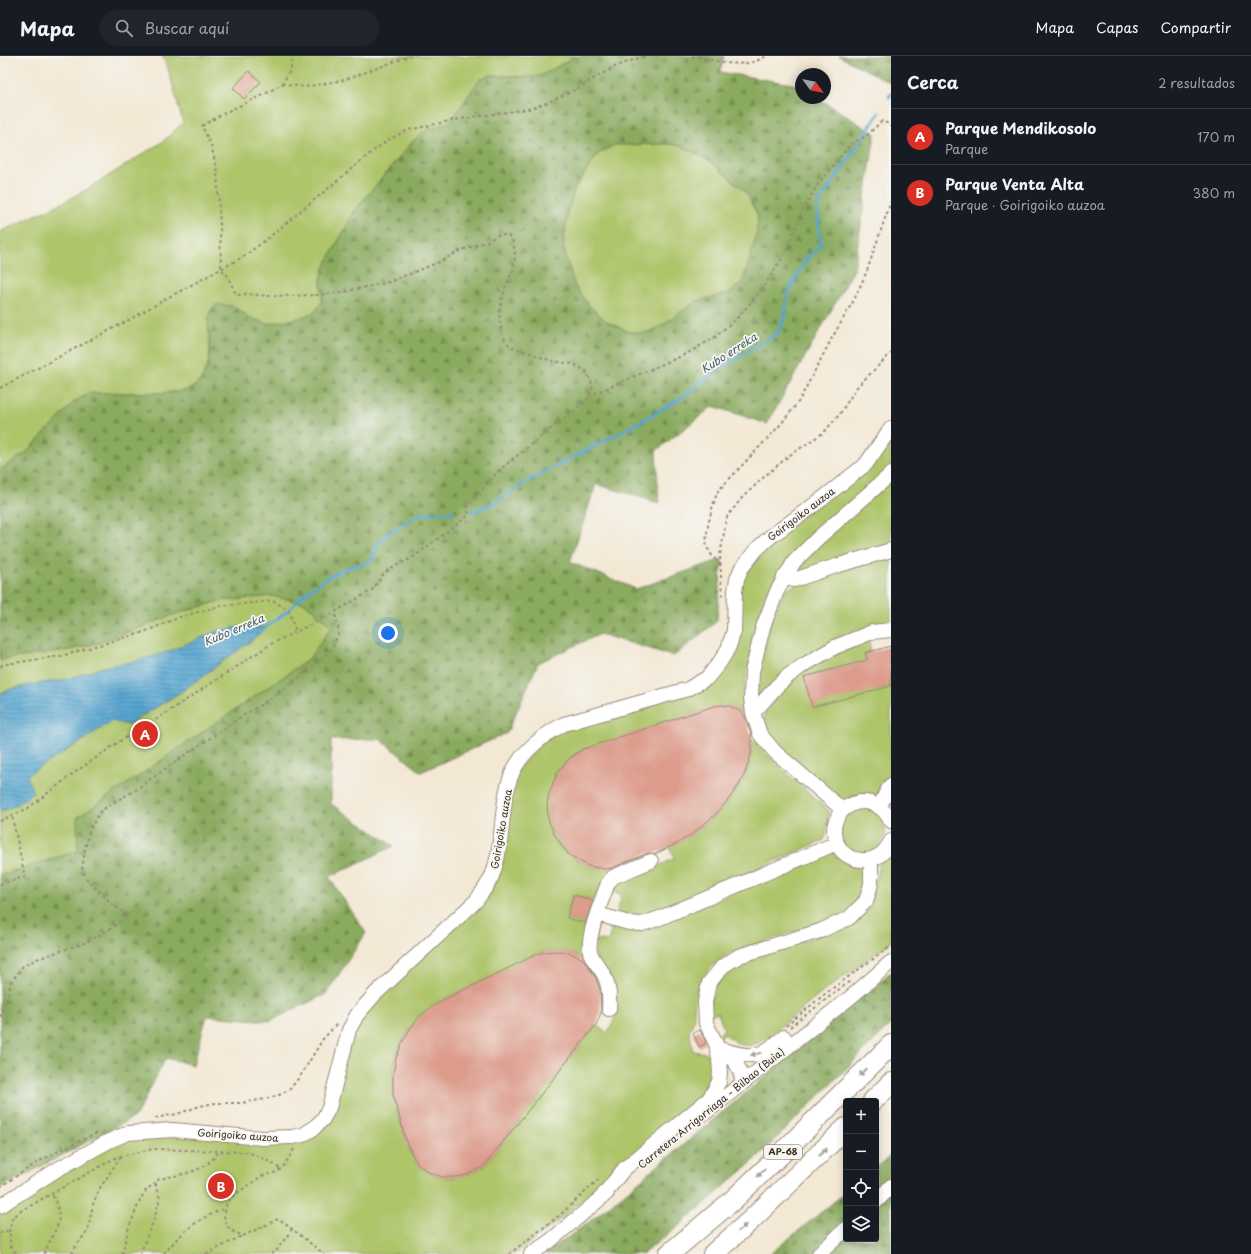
<!DOCTYPE html>
<html lang="es">
<meta charset="utf-8">
<style>
:root{--surface:#171b24;--page:#20242c;--text:#f1f3f6;--muted:#9ea1a6;--line:#363941;--accent:#d93025}
body{margin:0;font-family:"Playpen Sans",sans-serif;background:var(--page);color:var(--text)}
.controls{position:absolute;right:12px;bottom:12px;display:grid;overflow:hidden;border-radius:4px;box-shadow:0 2px 10px #0003}
.controls button{width:36px;height:36px;display:grid;place-items:center;padding:0;border:0;border-bottom:1px solid var(--line);background:var(--surface);color:var(--text);font:20px sans-serif}
.compass{position:absolute;left:795px;top:12px;width:36px;height:36px;border-radius:50%;background:var(--surface);box-shadow:0 2px 10px #0003;rotate:123deg}
.you{position:absolute;left:388px;top:577px;width:14px;height:14px;margin:-10px;border:3px solid #fff;border-radius:50%;background:#1a73e8;box-shadow:0 0 0 6px #1a73e833}
.badge{display:grid;place-items:center;width:26px;height:26px;border-radius:50%;background:var(--accent);color:#fff;font-size:13px;font-weight:700}
.pin{position:absolute;translate:-50% -50%;border:2px solid #fff;box-shadow:0 1px 4px #0006}
.list{margin:0;padding:0;list-style:none}
h2{display:flex;justify-content:space-between;align-items:center;height:52px;margin:0;padding:0 16px;font-size:17px}
h2 small{font-size:13px;font-weight:400;color:var(--muted)}
.list li{display:grid;grid-template-columns:26px 1fr auto;gap:12px;align-items:center;box-sizing:border-box;height:56px;padding:0 16px;border-top:1px solid var(--line)}
.list b{display:block;font-size:15px;white-space:nowrap}
.list p{margin:0;font-size:13px;white-space:nowrap;color:var(--muted)}
.list em{font-size:13px;font-style:normal;color:var(--muted)}
.icon{flex:none;width:22px;height:22px;fill:none;stroke:currentColor;stroke-width:2;stroke-linecap:round;stroke-linejoin:round}
.map{position:relative;flex:none;width:891px;height:1198px;overflow:hidden}
header{display:flex;align-items:center;gap:24px;box-sizing:border-box;height:56px;padding:0 20px;background:var(--surface);border-bottom:1px solid var(--line)}
header strong{font-size:19px}
nav{display:flex;gap:22px;margin-inline-start:auto;font-size:14px}
.search{width:280px;height:36px;background:var(--page);display:flex;align-items:center;gap:10px;box-sizing:border-box;padding:0 14px;border-radius:22px;color:var(--muted);font-size:15px}
main{display:flex}
aside{flex:1;background:var(--surface)}
.map>svg:first-child{display:block}
</style>
<header>
<strong>Mapa</strong>
<div class="search"><svg class="icon" aria-label="search" viewBox="0 0 24 24"><circle cx="10" cy="10" r="6"/><path d="M15 15l6 6"/></svg>Buscar aquí</div>
<nav><a>Mapa</a><a>Capas</a><a>Compartir</a></nav>
</header>
<main>
<div class="map">
<svg width="891" height="1198" viewBox="0 0 891 1198">
<defs>
<pattern id="forest-firs" width="22" height="20" patternUnits="userSpaceOnUse"><rect width="22" height="20" fill="#8aaa5e"/><path d="M5 1l3.5 6h-7zM16 11l3.5 6h-7z" fill="#728b4d"/></pattern>
<pattern id="water-rules" width="6" height="5" patternUnits="userSpaceOnUse"><rect width="6" height="5" fill="#56a6d0"/><path d="M0 2.5h6" fill="none" stroke="#4887a8"/></pattern>
</defs>
<rect width="100%" height="100%" fill="#f6f6f2"/>
<filter id="ink" filterUnits="userSpaceOnUse"><feTurbulence type="fractalNoise" baseFrequency=".025" numOctaves="2"/><feDisplacementMap in="SourceGraphic" scale="8" xChannelSelector="R" yChannelSelector="G"/><feConvolveMatrix kernelMatrix="1 2 1 2 8 2 1 2 1" color-interpolation-filters="sRGB"/></filter>
<filter id="wash" filterUnits="userSpaceOnUse"><feTurbulence type="fractalNoise" baseFrequency=".012" numOctaves="4" result="noise"/><feDisplacementMap in="SourceGraphic" scale="16" xChannelSelector="R" yChannelSelector="G"/><feGaussianBlur stdDeviation="0.9" result="paint"/><feColorMatrix in="noise" values="0 0 0 0 0 0 0 0 0 0 0 0 0 0 0 0 0 1.4 0 .05"/><feComposite in="paint" operator="in"/></filter>
<g filter="url(#wash)">
<rect width="100%" height="100%" fill="#f3e8d4"/>
<path fill="#aec56a" stroke="#747844" d="M162,0H576L541,20L528,21L490,19L448,67L430,72L415,83L355,154L324,212L321,224L322,246L315,256L300,262L268,268L253,263L232,250L208,263L210,294L208,310L202,322L194,331L184,335L164,337H90L74,346L26,397L0,414V176L64,146L91,131L162,86L183,67L168,12Z
M672,88L686,92L710,105L746,136L758,160L757,176L744,223L731,237L697,245L658,272L645,277L629,276L606,265L591,252L575,231L563,191L568,154L575,132L597,99L614,89Z
M891,372V411L861,436L787,504L776,521L762,554L744,631L748,665L745,660L740,655L583,693C535,719 535,789 588,809C599,814 610,812 622,811L598,835L593,844L573,839L567,862L586,867C582,886 587,894 592,912C576,895 559,892 537,898L445,943C426,954 410,968 401,988C388,1017 392,1042 402,1071C405,1082 408,1092 414,1102C425,1121 448,1125 468,1118C473,1116 479,1113 484,1110L596,969L607,977C612,970 615,963 617,954L615,952L595,898L597,884L606,885L609,883L611,874L614,870H618L636,875L645,874L832,796L840,804L847,808L857,810L863,816L864,822L857,842L853,850L843,858L820,867L730,897C706,913 696,924 694,954C693,966 696,963 689,974L693,995L706,997L711,1000L714,1010L713,1021L705,1040L616,1114L557,1166L515,1198H0V1150L128,1077L292,1081L323,1063L349,974L486,831L510,722L552,675L688,633L720,606L741,513L822,443Z
M891,425V491L797,517L794,516L826,481Z
M891,498V568L765,636L757,642L760,605L771,563L785,534L815,520Z
M272,540L305,547L332,570L309,603L78,795L0,819V755L6,754L26,719L79,687L112,664L128,669L182,635L252,584L164,597L133,606L107,610L64,624L35,628L11,633L0,638V605L4,603L59,596L99,587L178,557L220,545Z
M868,583L871,595L865,597L875,634L891,630V711L885,727L878,738L875,740L857,739L847,743L841,744L780,693L766,672L764,663L765,656L777,639L801,617L844,592Z
M751,682L780,711L829,755C830,759 828,760 828,764C826,771 828,777 824,784L644,861L625,859L618,857L617,854L622,840L620,838L611,835V828L649,810L651,814L675,802L669,791C703,776 746,737 751,698C752,693 751,687 751,682Z
M863,751C868,753 874,754 877,757C886,766 888,778 881,788C875,797 860,801 851,795C837,786 836,766 849,756C852,753 859,752 863,751Z
M891,798V886L823,936L763,985C744,993 741,990 725,978L718,983L716,979L724,974L718,957L708,959L712,934L722,919L739,907L849,869L858,863L869,851L879,809Z"/>
<path fill="url(#forest-firs)" stroke="#626a3e" fill-rule="evenodd" d="M576,0H724L720,16L798,29L801,31V42H818L875,78L854,214L767,368L713,350L656,395L659,447L596,428L570,506L636,533L722,503L717,565L674,600L600,578L538,607L507,677L421,716L380,683L331,684V748L394,790L329,821L366,877L326,938L270,965L207,960L193,1009L166,1002L136,1060L0,1132V819L78,795L77,762L309,603L332,570L305,547L272,540L220,545L178,557L99,587L59,596L4,603L0,605V414L26,397L74,346L90,337H164L184,335L194,331L202,322L208,310L210,294L208,263L211,254L217,248L232,250L253,263L268,268L300,262L315,256L322,246L321,224L324,212L355,154L415,83L430,72L448,67L455,59L480,23L490,19L528,21L541,20ZM672,88L686,92L710,105L746,136L758,160L757,176L744,223L731,237L697,245L658,272L645,277L629,276L606,265L591,252L575,231L563,191L568,154L575,132L597,99L614,89Z
M839,0H891V27Z
M891,916V968L758,1101L674,1174L642,1198H545L585,1169L636,1128Z
M891,1099V1198H770L846,1136V1183H876V1112Z"/>
<path fill="url(#water-rules)" stroke="#486877" d="M239,571H267L252,584L182,635L128,669L112,665L79,687L27,719L33,736C24,745 12,753 0,755V638L11,633L35,628L64,624L107,610L133,606L164,597L218,575Z"/>
<g fill="none" stroke-linecap="round" stroke-linejoin="round">
<path stroke="#56a6d0" stroke-width="3" d="M889,41L891,38
M471,455L477,454L496,446L521,429L642,365L678,344L716,315L778,277L785,262L787,241L795,223L807,202L821,189L817,150L879,57
M265,572L289,554L304,538L327,522L346,512L363,509L372,503L380,484L419,458L453,456"/>
</g>
<g id="blocks">
<path fill="#dc9b8b" d="M249,15L261,26L244,43L233,32Z
M891,590V630L812,651L804,621L867,604L865,597Z
M722,649L730,650L740,655L745,661L751,678V698L745,717L739,729L728,744L716,758L691,779L678,787L655,798L648,797L612,812L605,813L588,810L568,798L562,790L554,778L548,763L547,747L549,737L558,715L570,702L583,693L714,650Z
M573,839L593,844L585,867L567,862Z
M557,895L568,896L581,902L584,904L596,922L600,934L601,957L596,969L484,1110L469,1118L458,1121H443L430,1117L419,1109L414,1102L407,1088L393,1038V1018L396,1002L402,987L410,973L419,961L431,951L445,943L537,898L546,896Z
M700,974L706,987L699,991L693,977Z"/>
</g>
</g>
<g filter="url(#ink)">
<use href="#blocks" fill-opacity="0" stroke="#978979" stroke-width="1"/>
<g fill="none" stroke-linecap="round" stroke-linejoin="round">
<defs>
<path id="minor" d="M784,521L794,524L836,510L891,494
M753,657L777,630L788,620L802,610L835,591L872,576L891,574
M880,750L887,735L891,729
M843,754L775,696L760,678L753,657L751,642L752,616L763,571L777,535L794,506L818,482L891,418
M891,765C869,724 818,757 839,791C844,799 853,804 862,804C876,805 885,797 891,785
M597,858L629,867L642,868L660,862L837,787
M609,953C610,940 609,925 601,914C597,908 592,903 590,896C587,879 602,844 608,827L613,821L651,805
M723,994C756,1003 758,1002 784,981
M725,996C735,1005 742,1013 742,1027
M705,1057L852,940L891,906
M600,1143L624,1113L709,1043L719,1026L720,1016L719,1003L716,988L706,967L705,946L709,927L723,910L739,900L820,875L849,862L866,845L871,828V804
M876,1146L891,1130
M0,1150L58,1113L109,1085L128,1077L173,1074L262,1082L292,1081L303,1079L314,1072L323,1063L329,1052L349,974L357,959L375,938L476,845C483,835 491,826 494,814C504,785 500,752 510,723C518,698 542,680 564,668L688,633L707,622L720,606L728,593L734,575L735,535L737,523L741,513L757,493L770,481L822,443L866,408L891,372
M531,1198L550,1185L607,1137
M819,1198L846,1173"/>
<path id="highway" d="M873,1045L891,1027
M669,1198L733,1144L780,1099L891,989
M713,1198L751,1164L846,1072"/>
</defs>
<use href="#minor" stroke="#978979" stroke-width="16"/>
<use href="#highway" stroke="#978979" stroke-width="22"/>
<path stroke="#978979" stroke-width="2" stroke-dasharray="3 3" stroke-linecap="butt" d="M692,0C715,4 744,15 766,0
M282,28L305,31L344,24L410,0
M0,332L127,265L169,241L243,201L267,183L372,96L388,84L408,74L454,64L528,53L549,46L574,34L614,11L644,0
M589,340L686,298L714,282L738,261L760,236L784,199L804,152L818,128L850,89L866,80L882,65L889,68L891,70
M720,509C715,503 710,498 707,491C704,480 713,446 718,435L781,368L799,345L832,282L854,244L867,215L891,145
M722,540L720,499L727,461L741,443L766,419L790,399L823,377L839,359L857,331L891,297
M0,610L6,608L61,600L144,576L180,561L220,550L273,545L289,554L296,576
M0,765L27,753L74,717L120,685L154,665L271,588L330,559L372,534L385,516L415,500L469,459L467,451L498,415L582,348L589,341L593,330L586,315L573,308L552,305L510,290L502,280L499,256L505,232L514,212L515,198L513,186L508,179H498L488,185L462,194L437,207L389,226L343,236L319,239L272,240L246,238L238,239L235,236L227,219L221,213L220,168L217,116L212,92L202,70L224,57L265,38L282,28L291,13L292,0
M0,828L25,821L12,760
M0,961L7,943L11,926L23,910L37,903L84,887L107,875L123,864L128,859L114,850L87,823L82,814L85,792L90,773L99,757L112,747L136,734L169,710L241,661L270,643L322,604L333,590L339,576L335,556
M786,970L826,937L891,890
M790,971L850,925
M155,1062L177,1058L200,1050L215,1047H242L265,1043L279,1039L290,1033L301,1019L323,983L338,967
M294,1093L284,1110L277,1116L262,1120L234,1139L227,1146L224,1160L227,1170L232,1175L243,1180L278,1163L282,1165L324,1198
M0,1131L36,1107L55,1097L99,1076
M9,1176L12,1163L19,1156L117,1101L153,1093L247,1096C260,1101 270,1105 280,1113
M0,1178L3,1175L9,1176L10,1180V1190L17,1198
M44,1198C54,1172 67,1167 52,1138
M72,1198L74,1193L88,1174L93,1148L100,1132L121,1100
M122,1198L129,1171L141,1142L147,1133L156,1127
M140,1198L154,1163L160,1142L156,1133V1127L159,1123C182,1118 205,1117 219,1095
M164,1198C182,1175 198,1163 225,1152
M206,1198L242,1180
M271,1198L277,1194L292,1173
M509,1198L560,1159L600,1122"/>
<use href="#minor" stroke="#fff" stroke-width="14"/>
<use href="#highway" stroke="#fff" stroke-width="20"/>
</g>
<defs><path id="oneway-solid" d="M-6-.8H1V-3.2L6.5 0L1 3.2V.8H-6Z"/></defs>
<g fill="#a79f9a">
<use href="#oneway-solid" transform="translate(756 998) rotate(167)"/>
<use href="#oneway-solid" transform="translate(863 1016) rotate(135)"/>
<use href="#oneway-solid" transform="translate(823 1096) rotate(-44)"/>
<use href="#oneway-solid" transform="translate(761 1117) rotate(137)"/>
<use href="#oneway-solid" transform="translate(742 1172) rotate(-42)"/>
</g>
</g>
<g text-anchor="middle" stroke-width="3.5" stroke-linejoin="round" paint-order="stroke">
<rect fill="#f6f6f2" stroke="#73675e" stroke-width="1" x="764" y="1089" width="38" height="14" rx="3"/>
<g font-size="9" font-weight="bold" fill="#3b2a1e">
<text x="783" y="1099">AP-68</text>
</g>
<g font-size="10" fill="#3b2a1e" stroke="#f6f6f2">
<text transform="translate(801 458) rotate(-37)" y="4">Goirigoiko auzoa</text>
<text transform="translate(501 773) rotate(-80)" y="4">Goirigoiko auzoa</text>
<text transform="translate(711 1052) rotate(-39)" y="4">Carretera Arrigorriaga - Bilbao (Buia)</text>
<text transform="translate(238 1079) rotate(4)" y="4">Goirigoiko auzoa</text>
</g>
<g font-size="11" font-style="italic" fill="#465c65" stroke="#f6f6f2">
<text transform="translate(729 297) rotate(-33)" y="4">Kubo erreka</text>
<text transform="translate(234 574) rotate(-23)" y="4">Kubo erreka</text>
</g>
</g>
</svg>
<div class="controls">
<button>+</button>
<button>−</button>
<button><svg class="icon" aria-label="locate" viewBox="0 0 24 24"><circle cx="12" cy="12" r="6"/><path d="M12 2v4M12 18v4M2 12h4M18 12h4"/></svg></button>
<button><svg class="icon" aria-label="layers" viewBox="0 0 24 24"><path d="M12 4l9 5-9 5-9-5zM3 14l9 5 9-5"/></svg></button>
</div>
<svg class="compass" viewBox="-18 -18 36 36"><path d="M0-13l5 13h-10z" fill="#e53935"/><path d="M0 13l5-13h-10z" fill="#9ea1a6"/></svg>
<div class="you"></div>
<div class="pin badge" style="left:145px;top:678px">A</div>
<div class="pin badge" style="left:221px;top:1130px">B</div>
</div>
<aside>
<h2>Cerca<small>2 resultados</small></h2>
<ul class="list">
<li><span class="badge">A</span><div><b>Parque Mendikosolo</b><p>Parque</p></div><em>170 m</em></li>
<li><span class="badge">B</span><div><b>Parque Venta Alta</b><p>Parque · Goirigoiko auzoa</p></div><em>380 m</em></li>
</ul>
</aside>
</main>
